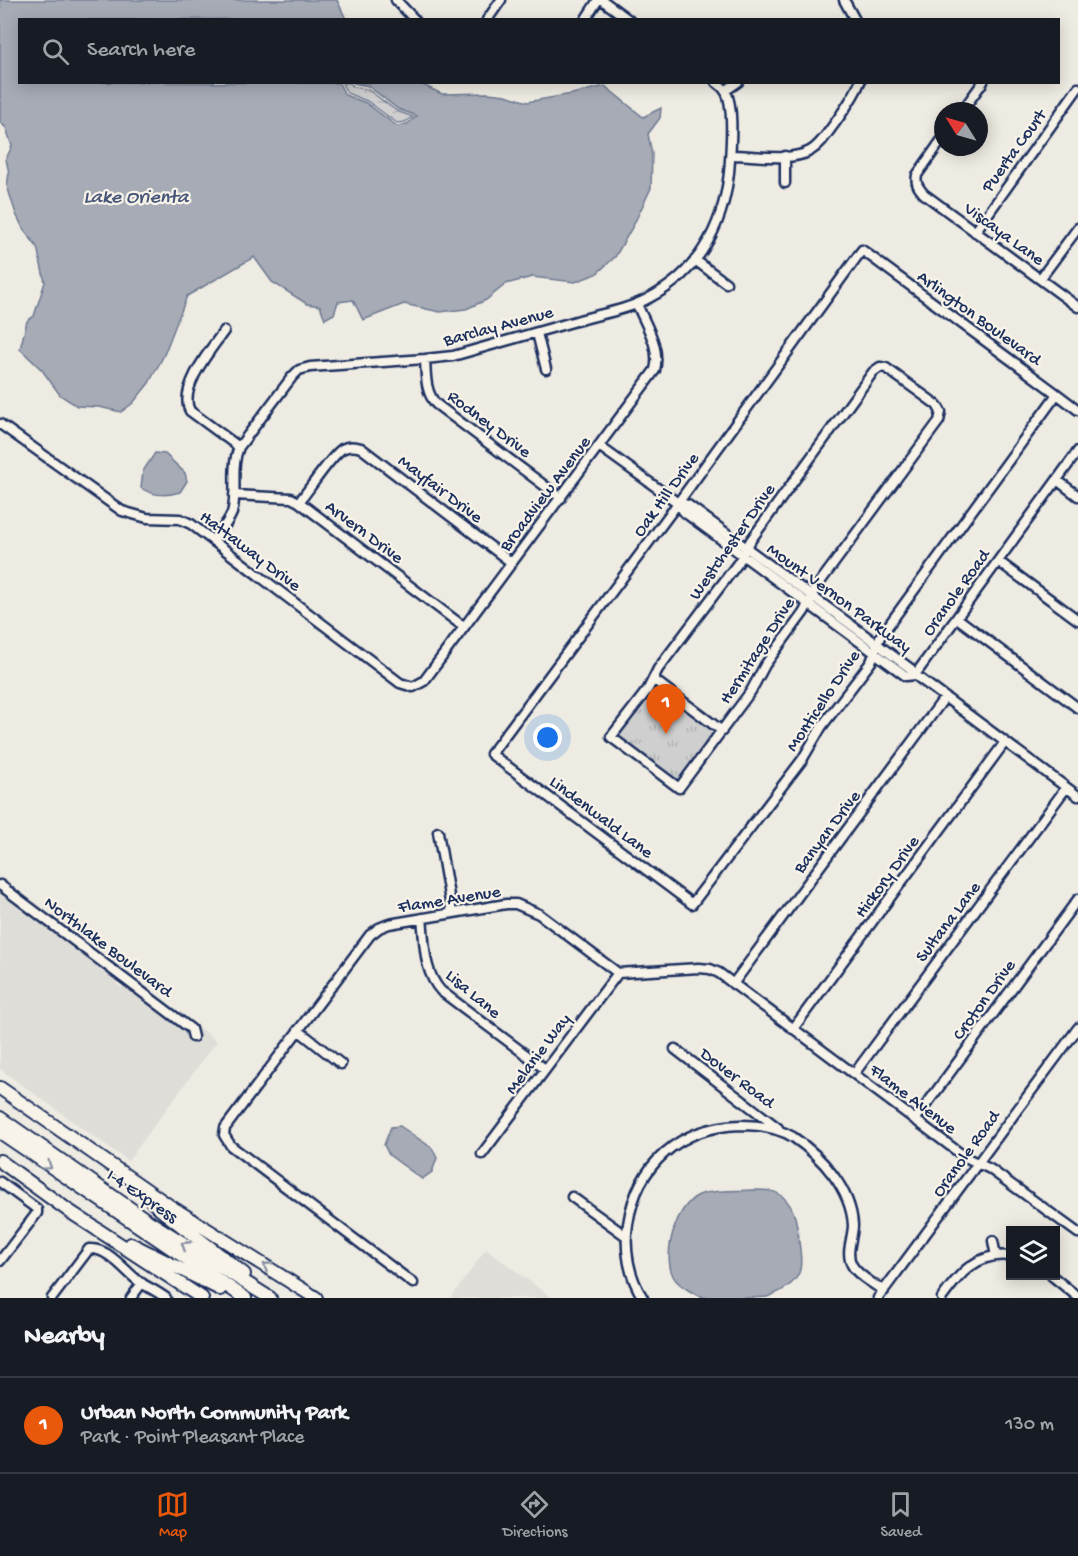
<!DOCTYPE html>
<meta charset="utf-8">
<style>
:root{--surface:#171b24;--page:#242831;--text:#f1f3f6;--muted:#9ea1a6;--line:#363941;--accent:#ea580c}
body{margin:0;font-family:"Gochi Hand",sans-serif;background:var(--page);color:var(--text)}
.controls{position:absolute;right:18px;bottom:18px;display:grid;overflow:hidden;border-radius:0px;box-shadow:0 3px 15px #0003}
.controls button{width:54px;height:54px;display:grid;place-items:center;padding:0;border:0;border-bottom:2px solid var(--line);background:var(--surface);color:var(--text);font:30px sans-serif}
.compass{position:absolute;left:934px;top:102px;width:54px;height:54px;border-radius:50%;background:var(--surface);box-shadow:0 3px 15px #0003;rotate:307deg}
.you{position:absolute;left:548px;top:738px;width:21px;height:21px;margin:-15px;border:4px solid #fff;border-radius:50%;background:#1a73e8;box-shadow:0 0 0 9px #1a73e833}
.badge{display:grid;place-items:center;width:39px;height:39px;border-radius:50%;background:var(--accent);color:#fff;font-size:20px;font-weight:700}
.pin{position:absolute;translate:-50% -50px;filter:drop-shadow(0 2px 3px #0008)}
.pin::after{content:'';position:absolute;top:32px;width:21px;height:18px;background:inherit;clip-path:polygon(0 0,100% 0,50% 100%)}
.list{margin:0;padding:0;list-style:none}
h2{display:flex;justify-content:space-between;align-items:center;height:78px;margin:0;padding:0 24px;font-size:26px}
h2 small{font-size:20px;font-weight:400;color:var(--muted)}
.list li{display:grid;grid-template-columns:39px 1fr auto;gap:18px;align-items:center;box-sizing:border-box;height:96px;padding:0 24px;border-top:2px solid var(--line)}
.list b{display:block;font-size:22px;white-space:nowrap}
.list p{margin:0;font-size:20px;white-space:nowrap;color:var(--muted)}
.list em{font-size:20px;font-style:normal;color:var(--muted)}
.icon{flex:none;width:33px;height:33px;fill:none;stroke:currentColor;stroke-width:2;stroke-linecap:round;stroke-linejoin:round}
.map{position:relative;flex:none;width:1078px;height:1298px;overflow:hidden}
.search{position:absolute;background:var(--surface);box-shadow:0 3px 15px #0003;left:18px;right:18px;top:18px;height:66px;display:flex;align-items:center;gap:15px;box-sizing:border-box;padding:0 21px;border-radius:0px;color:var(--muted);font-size:22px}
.sheet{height:174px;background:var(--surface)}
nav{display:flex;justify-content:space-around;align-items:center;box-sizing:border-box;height:84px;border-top:2px solid var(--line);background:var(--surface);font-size:16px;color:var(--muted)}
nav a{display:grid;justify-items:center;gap:3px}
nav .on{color:var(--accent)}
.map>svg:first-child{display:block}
</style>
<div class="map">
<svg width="1078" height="1298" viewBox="0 0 1078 1298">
<defs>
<pattern id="grass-tufts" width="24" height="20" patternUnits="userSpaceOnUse" patternTransform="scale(1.5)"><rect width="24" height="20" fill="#cfcfcf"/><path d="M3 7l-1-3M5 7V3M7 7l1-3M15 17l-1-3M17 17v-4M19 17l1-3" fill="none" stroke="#b1b2b4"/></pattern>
<pattern id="wetland-marsh" width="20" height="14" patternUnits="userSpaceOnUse" patternTransform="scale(1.5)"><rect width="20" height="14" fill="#cfcfcf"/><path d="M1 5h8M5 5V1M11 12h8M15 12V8" fill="none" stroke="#b1b2b4"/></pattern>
</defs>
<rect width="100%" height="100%" fill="#eeebe2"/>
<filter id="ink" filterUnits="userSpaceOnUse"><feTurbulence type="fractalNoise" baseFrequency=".0167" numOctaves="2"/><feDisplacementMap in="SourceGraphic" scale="12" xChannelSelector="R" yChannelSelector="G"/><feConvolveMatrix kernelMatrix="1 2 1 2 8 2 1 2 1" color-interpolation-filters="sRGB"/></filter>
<g filter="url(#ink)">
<path fill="#deddd8" d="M0,879L217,1041L128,1161L0,1069V889L121,979L116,984L121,988L127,983L188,1030L191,1040L197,1039L194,1028L125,974L0,881Z
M486,1249L552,1298H451Z"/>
<path fill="url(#grass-tufts)" stroke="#757f96" stroke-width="1.5" d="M654,686L715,732L677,782L616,736Z"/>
<path fill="url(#wetland-marsh)" stroke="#757f96" stroke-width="1.5" d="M342,83H350L354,87L367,89L397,111L413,117L405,122L397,123L367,101L347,93Z"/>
<path fill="#a6abb5" stroke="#6e7992" stroke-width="1.5" d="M0,0H337L346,19L20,20V82L339,83L345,95L366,103L397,126L407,124L417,116L398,109L368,86L353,83H419L442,94L488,93L506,95L527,102L572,94L605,86L643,117L661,108L660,118L648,134L652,154L651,188L633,226L615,257L596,274L575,282L532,277L506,284L486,300L466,309L440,312L404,304L363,320L353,300L338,302L334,314L325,319L320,306L307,304L272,282L254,257L187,296L164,355L149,383L133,403L121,412L99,407L77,406L60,395L42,370L20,349L27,321L34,316L45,282L37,247L23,228L16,214L7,186L9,173L6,159L12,146L6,128L0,122Z
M155,453L165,454L185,473L187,481L180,492C167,496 153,496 141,488L143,471Z
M400,1126L432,1148L437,1158L432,1172L422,1179L389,1155L384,1145L391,1127Z
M750,1190C761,1190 776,1189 784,1198C796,1209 797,1226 799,1241C800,1251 803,1263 799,1273C794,1285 778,1293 767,1297C759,1298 716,1298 707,1298C697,1296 678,1286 673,1276C662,1254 676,1205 699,1195C709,1190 738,1191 750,1190Z"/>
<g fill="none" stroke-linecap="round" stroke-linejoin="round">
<defs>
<path id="minor" d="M396,0L415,20
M602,0L629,20
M844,0L855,20
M487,20L501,0
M585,20L598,0
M725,91L738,82
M962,111L983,82
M943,138L917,175C915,184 919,188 924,194L1078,307
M731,155C753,155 791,162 810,151C821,145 828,132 835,123C844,110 854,97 860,82
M785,156V183
M975,232L1078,88
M695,260L726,283
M1040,279L1078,228
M224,331C211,349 178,389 190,411L239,447
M537,333L546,369
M425,359C426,376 425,391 436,404L561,498
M880,367L886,368L937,405L941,412L939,421L815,589L804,612L765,665L751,691L679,788L611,737L648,689L658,669L738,563L751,540L873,372Z
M1057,394L880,637L871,662L822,726L802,760L692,904L491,754L678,503L862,250L1057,394L1078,410
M0,424L122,511L147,518L180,519L191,524L400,683L413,687L424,681L655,370C661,347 645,324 637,304
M599,446L678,503L684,512L906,676L915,675
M1057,480L1078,496
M234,495L291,498L299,502L464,627
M299,502C309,490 331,456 342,449C349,445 355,446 361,448L512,563
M678,503L688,505L911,669L915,675L1078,796
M213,540C220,532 228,523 232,513C238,492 230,468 239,447L292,377L299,370L310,367L425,359L453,356C494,344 535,333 576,321C600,314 627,310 649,298C703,270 727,218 730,160C731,143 734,107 726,92C724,88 720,85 716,82
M998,561L1078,620
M957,618L1078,708
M915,675L1078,451
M653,679L722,731
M438,832L452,913
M0,885L191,1029L193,1037
M422,918C425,943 423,971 441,991L545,1069
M733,984L945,697
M793,1029L1005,742
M298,1030L341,1064
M675,1049L778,1128
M854,1074L1066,788
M915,1120L1078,899
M482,1154L618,973
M0,1182L37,1209V1213L0,1261
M572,1197L626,1236
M993,1241L996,1256
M1052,1276L1078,1297
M413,1283L231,1146L224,1135L225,1128L370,935L379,928L389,924L506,904H516L539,914L618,973L699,968L710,969L719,973L965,1157L990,1169L1078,1233
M52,1298L89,1249C109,1247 126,1273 141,1283C150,1288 158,1292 166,1298
M131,1298L142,1283
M643,1298C629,1277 624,1249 628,1224C637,1164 680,1127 740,1125C759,1125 777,1127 793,1137C821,1156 851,1189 853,1225C853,1238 845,1253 852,1265C857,1275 874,1284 884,1291
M878,1298L1078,1028
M942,1298C959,1274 977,1252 1010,1256"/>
<path id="highway" d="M0,1088L168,1205L316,1298
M0,1118L148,1221L270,1298
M0,1132L245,1298
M0,1161L69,1211L202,1298
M152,1201L160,1209L244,1274
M131,1244L220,1289"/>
</defs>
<use href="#minor" stroke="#1b2f5e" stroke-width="13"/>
<use href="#highway" stroke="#1b2f5e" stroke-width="16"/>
<use href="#minor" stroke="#f7f3e8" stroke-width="8"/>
<use href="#highway" stroke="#f7f3e8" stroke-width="12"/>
</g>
<defs><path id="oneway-chevron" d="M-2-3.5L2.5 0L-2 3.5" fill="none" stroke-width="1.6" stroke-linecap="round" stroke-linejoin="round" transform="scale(1.5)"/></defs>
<g stroke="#8991a3">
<use href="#oneway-chevron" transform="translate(48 1166) rotate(35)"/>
<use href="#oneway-chevron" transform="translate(185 1245) rotate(-147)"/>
<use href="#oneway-chevron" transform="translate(267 1266) rotate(-147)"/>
</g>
</g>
<g text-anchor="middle" stroke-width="4.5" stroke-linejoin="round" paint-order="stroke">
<g font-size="18" fill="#1b2f5e" stroke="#f7f3e8">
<text transform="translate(1013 150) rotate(-54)" y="6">Puerta Court</text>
<text transform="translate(1005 233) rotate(36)" y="6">Viscaya Lane</text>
<text transform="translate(980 317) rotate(36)" y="6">Arlington Boulevard</text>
<text transform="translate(498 325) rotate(-15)" y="6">Barclay Avenue</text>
<text transform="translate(490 423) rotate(37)" y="6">Rodney Drive</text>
<text transform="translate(441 488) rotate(37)" y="6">Mayfair Drive</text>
<text transform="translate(544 493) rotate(-53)" y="6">Broadview Avenue</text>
<text transform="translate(665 494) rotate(-54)" y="6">Oak Hill Drive</text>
<text transform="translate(365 531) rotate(37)" y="6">Arvern Drive</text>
<text transform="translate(731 541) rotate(-55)" y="6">Westchester Drive</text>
<text transform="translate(251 550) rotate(37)" y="6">Hattaway Drive</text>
<text transform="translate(955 592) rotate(-54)" y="6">Oranole Road</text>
<text transform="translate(840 597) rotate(36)" y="6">Mount Vernon Parkway</text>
<text transform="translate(756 650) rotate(-57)" y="6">Hermitage Drive</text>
<text transform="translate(822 700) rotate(-56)" y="6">Monticello Drive</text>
<text transform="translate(602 816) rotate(37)" y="6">Lindenwald Lane</text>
<text transform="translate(826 831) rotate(-53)" y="6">Banyan Drive</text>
<text transform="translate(886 876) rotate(-54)" y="6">Hickory Drive</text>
<text transform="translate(449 898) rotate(-9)" y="6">Flame Avenue</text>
<text transform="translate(947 921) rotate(-53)" y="6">Sultana Lane</text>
<text transform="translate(109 946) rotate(37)" y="6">Northlake Boulevard</text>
<text transform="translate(474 993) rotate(40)" y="6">Lisa Lane</text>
<text transform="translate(983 999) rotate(-54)" y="6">Croton Drive</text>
<text transform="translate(537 1053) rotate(-53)" y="6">Melanie Way</text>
<text transform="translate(738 1077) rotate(37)" y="6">Dover Road</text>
<text transform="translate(914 1098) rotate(37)" y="6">Flame Avenue</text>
<text transform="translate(965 1153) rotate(-54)" y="6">Oranole Road</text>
<text transform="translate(143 1195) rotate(34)" y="6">I-4 Express</text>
</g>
<g font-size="20" font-style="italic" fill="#455478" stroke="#f7f3e8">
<text x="136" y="202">Lake Orienta</text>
</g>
</g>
</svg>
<div class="controls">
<button><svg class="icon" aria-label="layers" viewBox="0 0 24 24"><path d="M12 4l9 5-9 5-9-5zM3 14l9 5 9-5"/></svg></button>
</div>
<svg class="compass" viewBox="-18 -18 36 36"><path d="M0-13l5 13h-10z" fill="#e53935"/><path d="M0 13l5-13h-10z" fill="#9ea1a6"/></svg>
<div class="you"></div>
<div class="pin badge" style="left:666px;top:734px">1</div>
<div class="search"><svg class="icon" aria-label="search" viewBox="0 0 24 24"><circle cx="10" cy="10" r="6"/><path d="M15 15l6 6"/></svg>Search here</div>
</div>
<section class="sheet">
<h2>Nearby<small></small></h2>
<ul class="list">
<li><span class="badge">1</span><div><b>Urban North Community Park</b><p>Park · Point Pleasant Place</p></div><em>130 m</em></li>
</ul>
</section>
<nav>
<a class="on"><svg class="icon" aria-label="map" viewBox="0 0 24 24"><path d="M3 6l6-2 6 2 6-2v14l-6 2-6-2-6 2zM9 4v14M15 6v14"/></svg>Map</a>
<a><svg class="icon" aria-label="directions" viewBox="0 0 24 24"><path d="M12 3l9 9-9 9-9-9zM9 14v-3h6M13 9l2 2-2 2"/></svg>Directions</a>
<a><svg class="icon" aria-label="saved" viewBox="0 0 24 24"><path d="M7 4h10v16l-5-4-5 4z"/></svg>Saved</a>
</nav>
